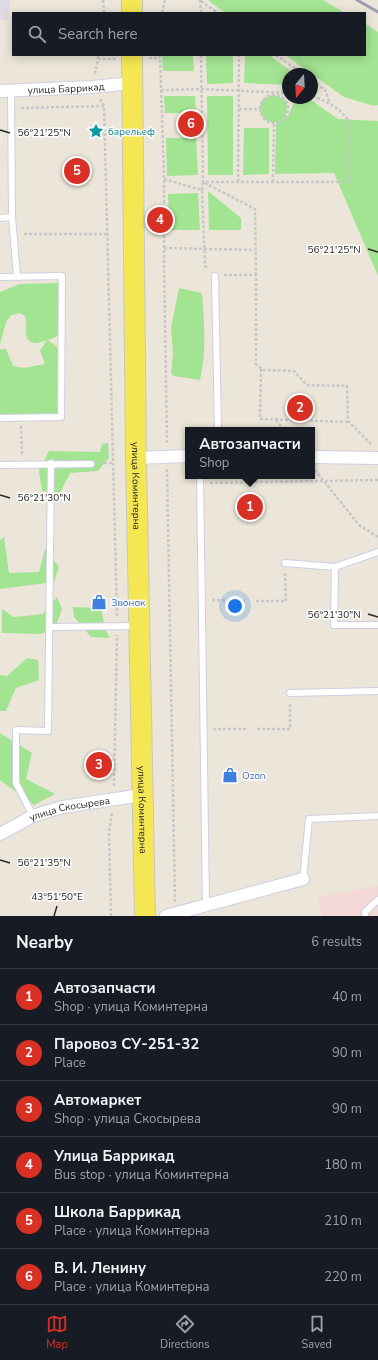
<!DOCTYPE html>
<meta charset="utf-8">
<style>
:root{--surface:#171b24;--page:#242831;--text:#f1f3f6;--muted:#9ea1a6;--line:#363941;--accent:#d93025}
body{margin:0;font-family:"Nunito Sans",sans-serif;background:var(--page);color:var(--text)}
.compass{position:absolute;left:282px;top:68px;width:36px;height:36px;border-radius:50%;background:var(--surface);box-shadow:0 2px 10px #0003;rotate:198deg}
.you{position:absolute;left:235px;top:606px;width:14px;height:14px;margin:-10px;border:3px solid #fff;border-radius:50%;background:#1a73e8;box-shadow:0 0 0 6px #1a73e833}
.badge{display:grid;place-items:center;width:26px;height:26px;border-radius:50%;background:var(--accent);color:#fff;font-size:13px;font-weight:700}
.pin{position:absolute;translate:-50% -50%;border:2px solid #fff;box-shadow:0 1px 4px #0006}
.popup{position:absolute;left:185px;top:427px;width:130px;height:52px;box-sizing:border-box;display:grid;place-content:center;border-radius:0px;background:var(--surface);filter:drop-shadow(0 1px 3px #0005);font-size:13px;white-space:nowrap;color:var(--muted)}
.popup b{font-size:15px;color:var(--text)}
.popup::after{content:'';position:absolute;left:50%;top:100%;margin-left:-8px;border:8px solid transparent;border-top-color:var(--surface)}
.list{margin:0;padding:0;list-style:none}
h2{display:flex;justify-content:space-between;align-items:center;height:52px;margin:0;padding:0 16px;font-size:17px}
h2 small{font-size:13px;font-weight:400;color:var(--muted)}
.list li{display:grid;grid-template-columns:26px 1fr auto;gap:12px;align-items:center;box-sizing:border-box;height:56px;padding:0 16px;border-top:1px solid var(--line)}
.list b{display:block;font-size:15px;white-space:nowrap}
.list p{margin:0;font-size:13px;white-space:nowrap;color:var(--muted)}
.list em{font-size:13px;font-style:normal;color:var(--muted)}
.icon{flex:none;width:22px;height:22px;fill:none;stroke:currentColor;stroke-width:2;stroke-linecap:round;stroke-linejoin:round}
.map{position:relative;flex:none;width:378px;height:916px;overflow:hidden}
.search{position:absolute;background:var(--surface);box-shadow:0 2px 10px #0003;left:12px;right:12px;top:12px;height:44px;display:flex;align-items:center;gap:10px;box-sizing:border-box;padding:0 14px;border-radius:0px;color:var(--muted);font-size:15px}
.sheet{height:388px;background:var(--surface)}
nav{display:flex;justify-content:space-around;align-items:center;box-sizing:border-box;height:56px;border-top:1px solid var(--line);background:var(--surface);font-size:11px;color:var(--muted)}
nav a{display:grid;justify-items:center;gap:2px}
nav .on{color:var(--accent)}
.map>svg:first-child{display:block}
</style>
<div class="map">
<svg width="378" height="916" viewBox="0 0 378 916">
<rect width="100%" height="100%" fill="#ebe6d9"/>
<path fill="#dedae3" d="M0,0H10L8,20H0Z"/>
<path fill="#f3d8d5" d="M378,886V916H322L318,897Z"/>
<path fill="#a3e492" d="M208,0H323L345,13H226Z
M365,24L378,32V105L374,106L344,97L285,55H365Z
M206,55H233V83L207,84Z
M245,55H269L295,74H288V85L244,83Z
M162,56H193L194,71H163Z
M273,95C288,97 290,108 284,119L288,116L295,100H311L338,119L378,121V276L334,173L275,174L276,124L278,122C258,125 252,99 273,95Z
M164,96H195L196,113H165Z
M207,96H233V175H208Z
M244,128H269V174L243,175Z
M166,138H196L198,175L167,176Z
M208,191L241,218V230H209Z
M198,193L200,230H169L168,194Z
M58,283V336L48,340L57,347L60,361L63,419L0,420V349H6L13,366L24,368L45,364L40,350L47,340C38,344 26,346 26,332C25,325 28,324 25,316L20,313L11,315L6,322L0,345V292L20,284Z
M179,288L202,293C204,323 207,350 200,380L174,376L171,373L173,353L171,328Z
M108,443L109,458L98,471L70,473L60,493L42,491L39,471L49,451L100,452L102,444Z
M4,537L9,573L39,572L45,549L59,567L54,582L0,589V540Z
M57,597L62,609L54,631L39,634L2,633V609L14,617L43,614Z
M73,607L101,608C104,619 103,628 110,638L91,637L74,617Z
M27,658L38,660L39,680L16,688L6,711H0V675L7,676Z
M0,733L32,753L26,779L55,794L34,805L1,781H0Z"/>
<g fill="none" stroke-linecap="round" stroke-linejoin="round">
<defs>
<path id="lane" d="M11,91L12,217L17,276
M0,218L12,217
M215,276L218,430
M0,277L62,276L61,417L0,418
M0,465L91,464
M200,476L206,905
M378,552L335,567L334,625H378
M285,563L335,567
M49,627L137,626
M290,693L378,691
M33,816L16,783V730L48,731L51,463
M303,879L309,819L378,816
M365,916V912L378,900"/>
<g id="street">
<path id="s1" d="M0,91L92,87L132,83"/>
<path d="M312,457L378,458"/>
<path d="M136,458L188,456"/>
<path id="s2" d="M0,834L33,816L62,807L142,795"/>
<path d="M166,916L303,879"/>
</g>
<g id="primary">
<path d="M132,13V0"/>
<path id="s3" d="M132,55L136,458L145,916"/>
</g>
</defs>
<use href="#lane" stroke="#cecfe2" stroke-width="8"/>
<use href="#street" stroke="#cecfe2" stroke-width="14"/>
<use href="#primary" stroke="#c7c7c7" stroke-width="22"/>
<path stroke="#c7c7c7" stroke-width="2.5" stroke-dasharray="3 2" stroke-linecap="butt" d="M103,0L104,13
M200,0L201,13
M201,1L218,13
M162,13L165,0
M160,55L164,179V261L167,444
M201,55L203,182H348L349,121C339,107 328,102 312,96
M276,55L303,74
M149,58H160
M98,59V55
M95,74L98,59H116
M312,81L325,90L330,103
M161,90L202,89L288,93
M260 109a14 14 0 1 1 28 0a14 14 0 1 1-28 0Z
M100,99L104,106L117,616
M21,108L104,106
M239,109H260
M164,179L202,190L205,266L208,269
M238,182L239,55
M273,182L274,123
M202,190L203,182L255,209L256,275
M24,234H107
M164,248L255,250
M224,275H256V364L263,370L294,371L307,385L347,386L348,421L372,445
M261,369L260,419L349,422
M276,420L284,430
M21,426L22,455
M99,463H113
M167,469L175,902
M315,470L359,525L378,537
M210,483L378,480
M212,600L245,601
M256,601H286L285,573
M213,729H247
M257,729H290V703
M114,786L117,635
M111,916L109,833L112,813"/>
<use href="#lane" stroke="#fff" stroke-width="6"/>
<use href="#street" stroke="#fff" stroke-width="12"/>
<use href="#primary" stroke="#f5e754" stroke-width="20"/>
<path stroke="#9c9cb3" stroke-width="3" d="M357,0L378,12"/>
</g>
<path fill="none" stroke="#282828" stroke-width="1.5" d="M0,130L10,133M368,249L378,252M0,495L10,498M368,614L378,617M0,860L10,863M54,916L57,906"/>
<defs>
<symbol id="sight-bare" viewBox="-9 -9 18 18"><path d="M0-6L1.8-2.2L6-1.7L2.9 1.2L3.7 5.4L0 3.3L-3.7 5.4L-2.9 1.2L-6-1.7L-1.8-2.2Z" fill="#0f9aa8" stroke="#fff" stroke-width="2.5" paint-order="stroke"/></symbol>
<symbol id="shop-bare" viewBox="-9 -9 18 18"><path d="M-5-2.5h2.3a2.7 3.5 0 0 1 5.4 0H5L5.5 6h-11ZM-1.5-2.5h3a1.5 2.3 0 0 0-3 0Z" fill="#3f7fe0" stroke="#fff" stroke-width="2.5" paint-order="stroke"/></symbol>
</defs>
<g fill-rule="evenodd">
<use href="#sight-bare" x="85" y="120" width="22" height="22"/>
<use href="#shop-bare" x="88" y="591" width="22" height="22"/>
<use href="#shop-bare" x="219" y="764" width="22" height="22"/>
</g>
<g text-anchor="middle" stroke-width="3" stroke-linejoin="round" paint-order="stroke">
<g font-size="10" fill="#282828" stroke="#fff">
<text dy="4" stroke="none"><textPath href="#s1" startOffset="66">улица Баррикад</textPath></text>
<text dy="4" stroke="none"><textPath href="#s3" startOffset="431">улица Коминтерна</textPath></text>
<text dy="4" stroke="none"><textPath href="#s3" startOffset="755">улица Коминтерна</textPath></text>
<text dy="4" stroke="none"><textPath href="#s2" startOffset="75">улица Скосырева</textPath></text>
</g>
<g font-size="10" fill="#0d838f" stroke="#fff" text-anchor="start">
<text x="108" y="135">барельеф</text>
</g>
<g font-size="10" fill="#366cbe" stroke="#fff" text-anchor="start">
<text x="111" y="606">Звонок</text>
<text x="242" y="779">Ozon</text>
</g>
</g>
<g font-size="10" text-anchor="middle" fill="#282828" stroke="#fff" stroke-width="3" stroke-linejoin="round" paint-order="stroke">
<text x="44" y="136">56°21'25"N</text>
<text x="334" y="253">56°21'25"N</text>
<text x="44" y="501">56°21'30"N</text>
<text x="334" y="618">56°21'30"N</text>
<text x="44" y="866">56°21'35"N</text>
<text x="57" y="900">43°51'50"E</text>
</g>
</svg>
<svg class="compass" viewBox="-18 -18 36 36"><path d="M0-13l5 13h-10z" fill="#e53935"/><path d="M0 13l5-13h-10z" fill="#9ea1a6"/></svg>
<div class="you"></div>
<div class="pin badge" style="left:250px;top:507px">1</div>
<div class="popup"><b>Автозапчасти</b>Shop</div>
<div class="pin badge" style="left:300px;top:408px">2</div>
<div class="pin badge" style="left:99px;top:765px">3</div>
<div class="pin badge" style="left:160px;top:220px">4</div>
<div class="pin badge" style="left:77px;top:171px">5</div>
<div class="pin badge" style="left:191px;top:124px">6</div>
<div class="search"><svg class="icon" aria-label="search" viewBox="0 0 24 24"><circle cx="10" cy="10" r="6"/><path d="M15 15l6 6"/></svg>Search here</div>
</div>
<section class="sheet">
<h2>Nearby<small>6 results</small></h2>
<ul class="list">
<li><span class="badge">1</span><div><b>Автозапчасти</b><p>Shop · улица Коминтерна</p></div><em>40 m</em></li>
<li><span class="badge">2</span><div><b>Паровоз СУ-251-32</b><p>Place</p></div><em>90 m</em></li>
<li><span class="badge">3</span><div><b>Автомаркет</b><p>Shop · улица Скосырева</p></div><em>90 m</em></li>
<li><span class="badge">4</span><div><b>Улица Баррикад</b><p>Bus stop · улица Коминтерна</p></div><em>180 m</em></li>
<li><span class="badge">5</span><div><b>Школа Баррикад</b><p>Place · улица Коминтерна</p></div><em>210 m</em></li>
<li><span class="badge">6</span><div><b>В. И. Ленину</b><p>Place · улица Коминтерна</p></div><em>220 m</em></li>
</ul>
</section>
<nav>
<a class="on"><svg class="icon" aria-label="map" viewBox="0 0 24 24"><path d="M3 6l6-2 6 2 6-2v14l-6 2-6-2-6 2zM9 4v14M15 6v14"/></svg>Map</a>
<a><svg class="icon" aria-label="directions" viewBox="0 0 24 24"><path d="M12 3l9 9-9 9-9-9zM9 14v-3h6M13 9l2 2-2 2"/></svg>Directions</a>
<a><svg class="icon" aria-label="saved" viewBox="0 0 24 24"><path d="M7 4h10v16l-5-4-5 4z"/></svg>Saved</a>
</nav>
